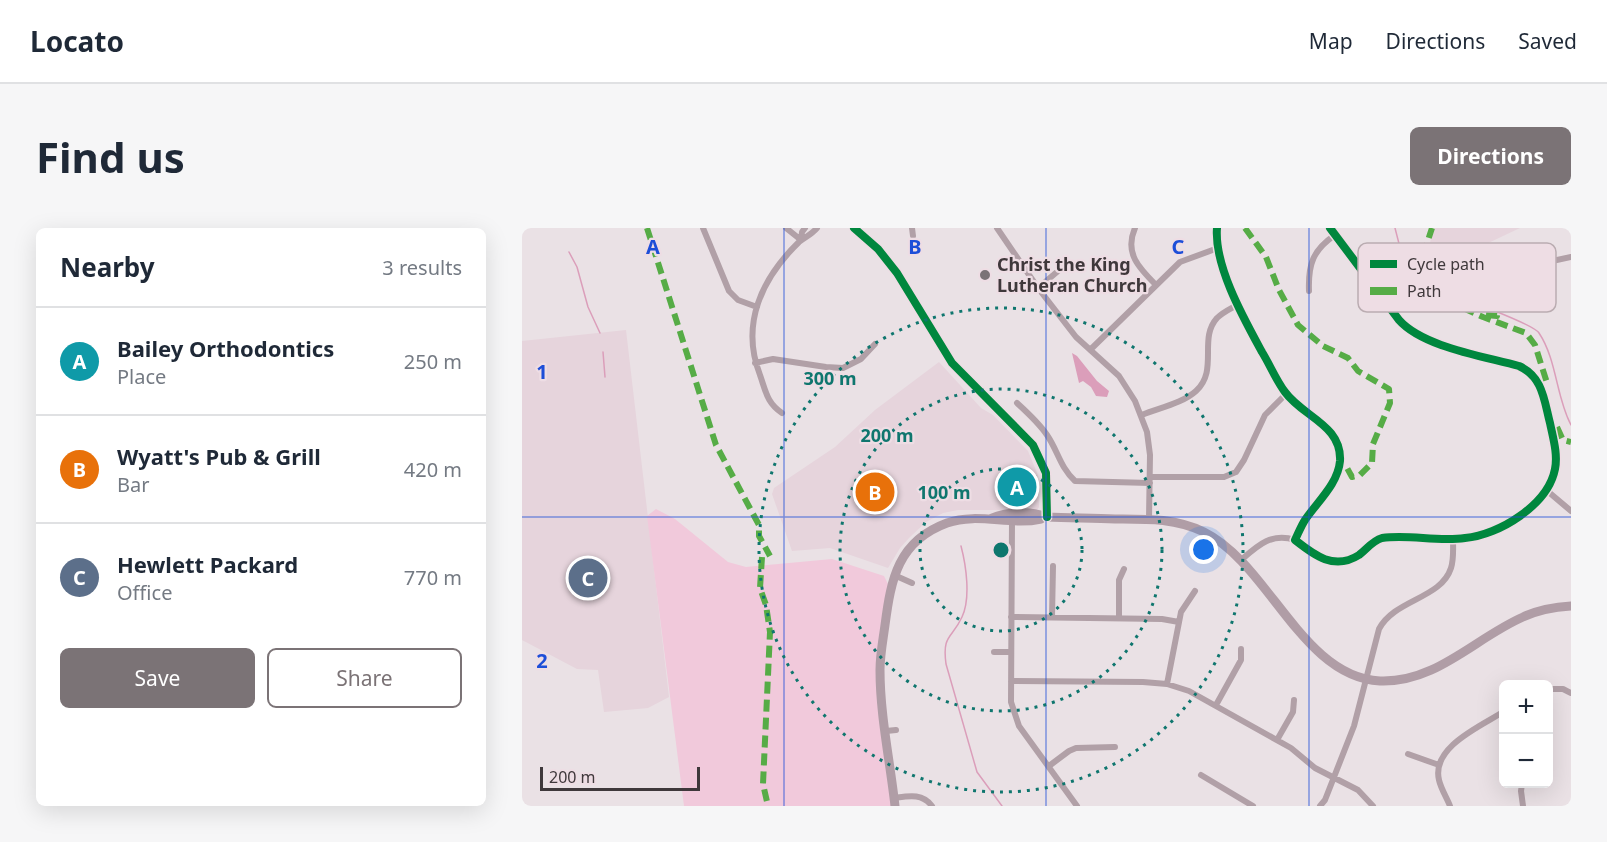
<!DOCTYPE html>
<meta charset="utf-8">
<style>
:root{--surface:#fff;--page:#f6f6f7;--text:#1f2937;--muted:#747a83;--line:#e0e1e3;--accent:#7b7376}
body{margin:0;font-family:"Noto Sans",sans-serif;background:var(--page);color:var(--text)}
.controls{position:absolute;right:18px;bottom:18px;display:grid;overflow:hidden;border-radius:9px;box-shadow:0 6px 24px #0002}
.controls button{width:54px;height:54px;display:grid;place-items:center;padding:0;border:0;border-bottom:2px solid var(--line);background:var(--surface);color:var(--text);font:30px sans-serif}
.scale{position:absolute;left:18px;bottom:15px;width:160px;box-sizing:border-box;padding-left:6px;border:3px solid #3f383b;border-top:0;font-size:16px;line-height:21px;white-space:nowrap;color:#3f383b;-webkit-text-stroke:4px #eedde4;paint-order:stroke}
.you{position:absolute;left:682px;top:322px;width:21px;height:21px;margin:-15px;border:4px solid #fff;border-radius:50%;background:#1a73e8;box-shadow:0 0 0 9px #1a73e833}
.badge{display:grid;place-items:center;width:39px;height:39px;border-radius:50%;background:var(--accent);color:#fff;font-size:20px;font-weight:700}
.pin{position:absolute;translate:-50% -50%;border:3px solid #fff;box-shadow:0 2px 6px #0006}
.list{margin:0;padding:0;list-style:none}
h2{display:flex;justify-content:space-between;align-items:center;height:78px;margin:0;padding:0 24px;font-size:26px}
h2 small{font-size:20px;font-weight:400;color:var(--muted)}
.list li{display:grid;grid-template-columns:39px 1fr auto;gap:18px;align-items:center;box-sizing:border-box;height:108px;padding:0 24px;border-top:2px solid var(--line)}
.list b{display:block;font-size:22px;white-space:nowrap}
.list p{margin:0;font-size:20px;white-space:nowrap;color:var(--muted)}
.list em{font-size:20px;font-style:normal;color:var(--muted)}
.actions{display:flex;gap:12px;padding:18px 24px}
.actions a{flex:1;padding:14px 0;border:2px solid var(--accent);border-radius:9px;text-align:center;font-size:21px;color:var(--accent)}
.actions .main{background:var(--accent);color:#fff}
.map{position:relative;flex:none;width:1049px;height:578px;overflow:hidden;border-radius:9px}
header{display:flex;align-items:center;gap:36px;box-sizing:border-box;height:84px;padding:0 30px;background:var(--surface);border-bottom:2px solid var(--line)}
header strong{font-size:28px}
nav{display:flex;gap:33px;margin-inline-start:auto;font-size:21px}
.intro{display:flex;align-items:center;justify-content:space-between;box-sizing:border-box;height:144px;padding:0 36px}
h1{margin:0;font-size:42px}
.button{padding:15px 27px;border-radius:9px;background:var(--accent);color:#fff;font-size:21px;font-weight:700}
main{display:flex;gap:36px;padding:0 36px}
aside{flex:1;background:var(--surface);border-radius:9px;box-shadow:0 6px 24px #0002}
.map>svg:first-child{display:block}
</style>
<header>
<strong>Locato</strong>
<nav><a>Map</a><a>Directions</a><a>Saved</a></nav>
</header>
<div class="intro"><h1>Find us</h1><a class="button">Directions</a></div>
<main>
<aside>
<h2>Nearby<small>3 results</small></h2>
<ul class="list">
<li><span class="badge" style="background:#0f9aa8">A</span><div><b>Bailey Orthodontics</b><p>Place</p></div><em>250 m</em></li>
<li><span class="badge" style="background:#e8710a">B</span><div><b>Wyatt's Pub &amp; Grill</b><p>Bar</p></div><em>420 m</em></li>
<li><span class="badge" style="background:#5c6f8a">C</span><div><b>Hewlett Packard</b><p>Office</p></div><em>770 m</em></li>
</ul>
<div class="actions"><a class="main">Save</a><a>Share</a></div>
</aside>
<div class="map">
<svg width="1049" height="578" viewBox="0 0 1049 578">
<rect width="100%" height="100%" fill="#eae1e5"/>
<path fill="#e6d4dc" d="M912,0H998L962,17L925,47L903,33Z
M104,102L147,469L126,480L82,484L76,442L55,441L0,412V113Z
M417,134L459,180L471,187L506,223L516,247L517,279L515,282H436L421,285L404,294L387,310L378,320L366,340L308,320L270,323L250,266L252,260L313,219L353,182Z"/>
<path fill="#f1c9db" d="M134,281L153,291L206,334L224,339L310,331L362,348L368,360L358,442L373,578H162L125,288Z"/>
<path fill="#db9eba" d="M550,125L555,128L575,153L587,163L585,169L574,168L569,159L561,153L557,155Z"/>
<g fill="none" stroke-linecap="round" stroke-linejoin="round">
<path stroke="#db9eba" stroke-width="1.5" d="M873,0L883,39L912,55L919,64C933,67 1011,96 1017,105C1035,132 1034,169 1049,197
M47,24L55,39L66,79L78,105
M81,124L83,149
M439,318C444,337 449,370 440,389C430,411 420,406 424,436L455,544L480,578"/>
<path stroke="#b1a0a7" stroke-width="6" d="M181,0L207,63L216,72L235,79
M264,0L279,12
M390,0L391,8
M475,0L516,60L554,109L597,148L613,173L625,204L628,227L627,291
M613,0C602,25 617,40 634,57
M695,0C692,38 722,91 740,124C748,137 754,152 763,164C781,189 820,197 818,233C816,256 795,274 783,292C779,298 776,306 773,312C792,327 812,343 837,327C845,321 850,313 860,310C887,306 915,314 943,310C977,307 1026,277 1033,241C1036,226 1031,210 1028,195C1022,172 1021,149 997,138C961,128 901,119 877,92L808,0
M279,12L280,4L283,0
M983,50L993,41L1049,29
M516,60L542,38
M787,63C786,36 791,22 813,7
M568,122L658,34L696,20
M233,135L251,131L304,139L321,140L339,131L353,116
M495,175C506,185 517,195 525,207C536,223 538,239 553,253L628,255
M260,185C245,175 244,164 238,147C218,96 240,50 277,14C283,9 289,7 295,0
M620,187C637,180 661,175 674,163C697,142 676,111 695,90C701,84 708,81 715,77
M628,249H702L714,244L722,232L743,187L764,166
M1023,261L1049,283
M490,293L489,474L497,498L555,578
M718,333C735,318 749,304 773,312
M372,347L390,355
M489,389L640,391L657,394
M530,389L531,338
M597,390V352L602,341
M472,424H489
M489,453L621,454L645,456L667,463L769,520L793,540L836,562L851,578
M645,456L659,384L673,363
M1026,461H1041L1049,465
M694,477L719,432V421
M364,503L374,502
M755,512L771,484L772,472
M886,526L917,537
M527,538L547,523L554,520L593,519
M679,547L731,578
M1000,556L999,563L1001,578
M372,570C387,568 400,565 410,578
M798,578L803,572L832,498L857,401C873,371 919,371 929,340C932,331 931,320 931,311
M928,578C925,570 919,561 917,552C909,519 959,498 981,484"/>
<path stroke="#b09da6" stroke-width="9" d="M332,0L356,21L375,45L430,135L511,217L524,245L525,289
M470,290C485,283 509,283 525,289C547,290 570,290 593,291C624,291 653,290 682,304C747,336 780,449 858,453C914,455 953,410 1001,389C1016,382 1032,379 1049,378
M373,578C368,533 358,487 358,442C358,427 361,412 363,397C369,351 376,313 425,295C456,284 488,298 519,291"/>
<path stroke="#56ac46" stroke-width="6" stroke-dasharray="12 6" stroke-linecap="butt" d="M125,0L194,217L237,297V308L248,328
M723,0L744,29L757,62L776,97L801,118L826,130L836,143L867,161L868,175L851,216L850,235L838,247L830,249L824,238L817,237
M894,54L914,68L961,89L1004,105L1013,117L1026,158
M859,69L864,68L880,70L889,66L894,54L897,40L910,0
M964,87L975,88L976,81L969,76L979,64L983,50
M1035,199L1041,212L1049,214
M240,329L238,360L244,377L248,404L241,556L246,578"/>
<defs>
<path id="cycleway" d="M332,0L356,21L375,45L430,135L511,217L524,245L525,289
M695,0C692,38 722,91 740,124C748,137 754,152 763,164C781,189 820,197 818,233C816,256 795,274 783,292C779,298 776,306 773,312C792,327 812,343 837,327C845,321 850,313 860,310C887,306 915,314 943,310C977,307 1026,277 1033,241C1036,226 1031,210 1028,195C1022,172 1021,149 997,138C961,128 901,119 877,92L808,0"/>
</defs>
<use href="#cycleway" stroke="#eedde4" stroke-width="11"/>
<use href="#cycleway" stroke="#00873e" stroke-width="8"/>
</g>
<path fill="none" stroke="#1d4ed8" stroke-width="1.5" stroke-opacity="0.55" d="M262,0V578M524,0V578M787,0V578M0,289H1049"/>
<g fill="none" stroke="#0f766e" stroke-width="3" stroke-dasharray="3 6">
<circle cx="479" cy="322" r="81"/>
<circle cx="479" cy="322" r="161"/>
<circle cx="479" cy="322" r="242"/>
</g>
<circle fill="#7b7376" stroke="#eedde4" stroke-width="2" cx="463" cy="47" r="6"/>
<g text-anchor="middle" stroke-width="4.5" stroke-linejoin="round" paint-order="stroke">
<g font-size="18" font-weight="bold" fill="#3f383b" stroke="#eedde4" text-anchor="start">
<text x="475" y="43">Christ the King<tspan x="475" dy="21">Lutheran Church</tspan></text>
</g>
</g>
<rect x="836" y="15" width="198" height="69" rx="9" fill="#eedde4" stroke="#baacb1" stroke-width="1.5"/>
<rect x="848" y="32" width="27" height="8" fill="#00873e"/>
<rect x="848" y="59" width="27" height="8" fill="#56ac46"/>
<g font-size="16" fill="#3f383b">
<text x="885" y="42">Cycle path</text>
<text x="885" y="69">Path</text>
</g>
<g font-size="20" text-anchor="middle" font-weight="bold" fill="#1d4ed8" stroke="#eedde4" stroke-width="4.5" stroke-linejoin="round" paint-order="stroke">
<text x="131" y="26">A</text>
<text x="393" y="26">B</text>
<text x="656" y="26">C</text>
<text x="20" y="151">1</text>
<text x="20" y="440">2</text>
</g>
<circle cx="479" cy="322" r="9" fill="#0f766e" stroke="#eedde4" stroke-width="3"/>
<g font-size="18" text-anchor="middle" font-weight="bold" fill="#0f766e" stroke="#eedde4" stroke-width="4.5" stroke-linejoin="round" paint-order="stroke">
<text x="308" y="157">300 m</text>
<text x="365" y="214">200 m</text>
<text x="422" y="271">100 m</text>
</g>
</svg>
<div class="controls">
<button>+</button>
<button>−</button>
</div>
<div class="scale">200 m</div>
<div class="you"></div>
<div class="pin badge" style="left:495px;top:259px;background:#0f9aa8">A</div>
<div class="pin badge" style="left:353px;top:264px;background:#e8710a">B</div>
<div class="pin badge" style="left:66px;top:350px;background:#5c6f8a">C</div>
</div>
</main>
